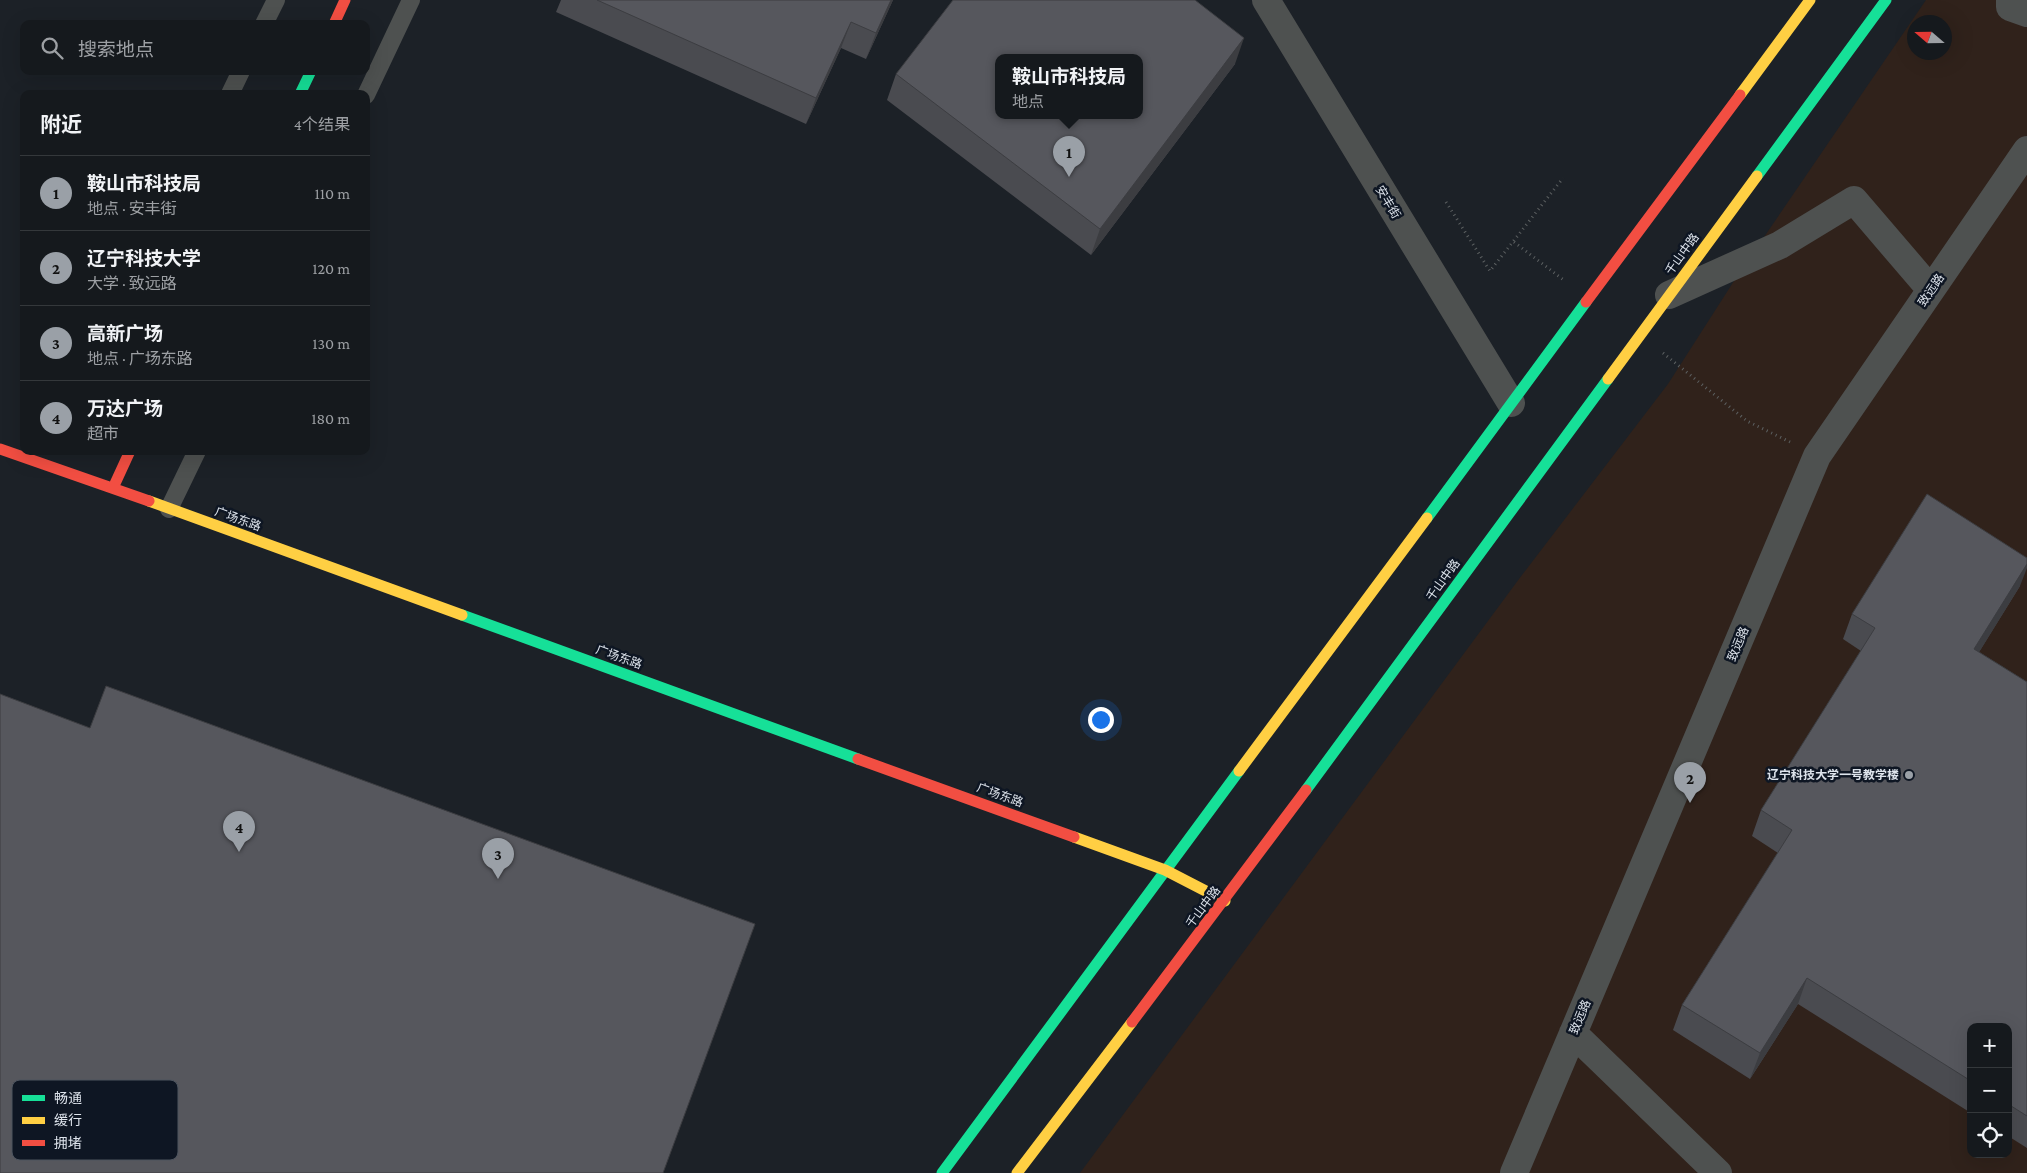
<!DOCTYPE html>
<html lang="zh">
<meta charset="utf-8">
<style>
:root{--surface:#15191d;--page:#1e2226;--text:#f1f3f6;--muted:#9da0a4;--line:#34383b;--accent:#9aa0a7}
body{margin:0;font-family:"Crimson Pro","Noto Sans SC",serif;background:var(--page);color:var(--text)}
.controls{position:absolute;right:15px;bottom:15px;display:grid;overflow:hidden;border-radius:10px;box-shadow:0 5px 20px #0002}
.controls button{width:45px;height:45px;display:grid;place-items:center;padding:0;border:0;border-bottom:1px solid var(--line);background:var(--surface);color:var(--text);font:25px sans-serif}
.compass{position:absolute;left:1907px;top:15px;width:45px;height:45px;border-radius:50%;background:var(--surface);box-shadow:0 5px 20px #0002;rotate:290deg}
.you{position:absolute;left:1100px;top:719px;width:18px;height:18px;margin:-12px;border:4px solid #fff;border-radius:50%;background:#1a73e8;box-shadow:0 0 0 8px #1a73e833}
.badge{display:grid;place-items:center;width:32px;height:32px;border-radius:50%;background:var(--accent);color:#111;font-size:16px;font-weight:700}
.pin{position:absolute;translate:-50% -41px;filter:drop-shadow(0 1px 2px #0008)}
.pin::after{content:'';position:absolute;top:26px;width:18px;height:15px;background:inherit;clip-path:polygon(0 0,100% 0,50% 100%)}
.popup{position:absolute;left:995px;top:54px;width:148px;height:65px;box-sizing:border-box;display:grid;place-content:center;border-radius:10px;background:var(--surface);filter:drop-shadow(0 1px 4px #0005);font-size:16px;white-space:nowrap;color:var(--muted)}
.popup b{font-size:19px;color:var(--text)}
.popup::after{content:'';position:absolute;left:50%;top:100%;margin-left:-10px;border:10px solid transparent;border-top-color:var(--surface)}
.list{margin:0;padding:0;list-style:none}
h2{display:flex;justify-content:space-between;align-items:center;height:65px;margin:0;padding:0 20px;font-size:21px}
h2 small{font-size:16px;font-weight:400;color:var(--muted)}
.list li{display:grid;grid-template-columns:32px 1fr auto;gap:15px;align-items:center;box-sizing:border-box;height:75px;padding:0 20px;border-top:1px solid var(--line)}
.list b{display:block;font-size:19px;white-space:nowrap}
.list p{margin:0;font-size:16px;white-space:nowrap;color:var(--muted)}
.list em{font-size:16px;font-style:normal;color:var(--muted)}
.icon{flex:none;width:28px;height:28px;fill:none;stroke:currentColor;stroke-width:2;stroke-linecap:round;stroke-linejoin:round}
.map{position:relative;flex:none;width:2027px;height:1173px;overflow:hidden}
.search{position:absolute;background:var(--surface);box-shadow:0 5px 20px #0002;left:20px;top:20px;width:350px;height:55px;display:flex;align-items:center;gap:12px;box-sizing:border-box;padding:0 18px;border-radius:10px;color:var(--muted);font-size:19px}
.panel{position:absolute;background:var(--surface);box-shadow:0 5px 20px #0002;left:20px;top:90px;width:350px;height:365px;border-radius:10px}
.map>svg:first-child{display:block}
</style>
<div class="map">
<svg width="2027" height="1173" viewBox="0 0 2027 1173">
<rect width="100%" height="100%" fill="#1c2127"/>
<path fill="#30221b" fill-rule="evenodd" d="M1926,0H2027V1173H1080L1519,579L1668,384L1734,281ZM1914,22H1944V52H1914ZM1971,1027H2008V1154H1971Z"/>
<g fill="none" stroke-linecap="round" stroke-linejoin="round">
<path stroke="#5d6162" stroke-width="3" stroke-dasharray="1 4" stroke-linecap="butt" d="M1446,202L1490,271L1563,178
M1514,242L1565,281
M1663,353L1747,421L1790,442"/>
<path stroke="#4e5150" stroke-width="18" d="M264,24L276,0
M230,94L241,71
M366,95L411,0
M169,509L197,451"/>
<path stroke="#4e5150" stroke-width="28" d="M1266,0L1511,403
M2010,0V7L2027,13
M1669,295L1780,245L1854,200L1931,290
M1573,1033L1718,1173
M1514,1173L1817,456L2027,150"/>
<path stroke="#16e098" stroke-width="11" d="M300,94L311,71
M1757,176L1886,0
M1427,518L1586,302
M462,615L858,759
M1306,790L1608,379
M942,1173L1239,771"/>
<path stroke="#ffcf43" stroke-width="11" d="M1740,95L1810,0
M1608,379L1757,176
M149,501L462,615
M1239,771L1427,518
M1074,837L1165,870L1225,901
M1017,1173L1132,1022"/>
<path stroke="#f24e42" stroke-width="11" d="M334,24L345,0
M1586,302L1740,95
M0,449L149,501
M113,488L130,451
M858,759L1074,837
M1132,1022L1306,790"/>
</g>
<path fill="#4a4b50" d="M561,0H893L866,59L841,48L806,124L556,12Z
M1235,64L1091,255L887,100L896,74Z
M2020,586L1979,652L2027,682V1148L2008,1136V1027H1971V1113L1798,1004L1750,1079L1673,1030L1682,1005L1778,853L1752,836L1761,810L1861,651L1843,639L1852,614Z"/>
<path fill="#3c3d41" d="M891,0H893L866,59L876,33Z
M851,22L841,48L806,124L816,98Z
M1244,38L1235,64L1091,255L1100,229Z
M2027,564V568L2020,586L1965,675L1974,649Z
M1807,978L1798,1004L1750,1079L1760,1053Z"/>
<path fill="#56575d" stroke="#3c3d41" fill-rule="evenodd" d="M597,0H891L876,33L851,22L816,98Z
M953,0H1195L1244,38L1100,229L896,74ZM999,58H1139V116H999Z
M1927,494L2027,558V564L1974,649L2027,682V1116L2008,1104V1027H1971V1081L1807,978L1760,1053L1682,1005L1792,830L1761,810L1875,628L1852,614Z
M106,686L755,924L663,1173H0V694L90,728Z"/>
<circle fill="#9aa0a7" stroke="#0e1623" stroke-width="2" cx="1909" cy="775" r="5"/>
<g text-anchor="middle" stroke-width="5" stroke-linejoin="round" paint-order="stroke">
<g font-size="12" fill="#dee4ec" stroke="#0e1623">
<text transform="translate(1388 202) rotate(59)" y="4">安丰街</text>
<text transform="translate(1682 254) rotate(-54)" y="4">千山中路</text>
<text transform="translate(1931 290) rotate(-56)" y="4">致远路</text>
<text transform="translate(238 519) rotate(20)" y="4">广场东路</text>
<text transform="translate(1443 580) rotate(-54)" y="4">千山中路</text>
<text transform="translate(1738 644) rotate(-67)" y="4">致远路</text>
<text transform="translate(619 657) rotate(20)" y="4">广场东路</text>
<text transform="translate(1000 795) rotate(20)" y="4">广场东路</text>
<text transform="translate(1203 907) rotate(-53)" y="4">千山中路</text>
<text transform="translate(1580 1017) rotate(-67)" y="4">致远路</text>
</g>
<g font-size="12" font-weight="bold" fill="#dee4ec" stroke="#0e1623" text-anchor="end">
<text x="1899" y="779">辽宁科技大学一号教学楼</text>
</g>
</g>
<rect x="12" y="1080" width="166" height="80" rx="8" fill="#0e1623" stroke="#4c545f" stroke-width="1"/>
<rect x="22" y="1095" width="23" height="6" fill="#16e098"/>
<rect x="22" y="1117" width="23" height="7" fill="#ffcf43"/>
<rect x="22" y="1140" width="23" height="6" fill="#f24e42"/>
<g font-size="14" fill="#dee4ec">
<text x="54" y="1103">畅通</text>
<text x="54" y="1125">缓行</text>
<text x="54" y="1148">拥堵</text>
</g>
</svg>
<div class="controls">
<button>+</button>
<button>−</button>
<button><svg class="icon" aria-label="locate" viewBox="0 0 24 24"><circle cx="12" cy="12" r="6"/><path d="M12 2v4M12 18v4M2 12h4M18 12h4"/></svg></button>
</div>
<svg class="compass" viewBox="-18 -18 36 36"><path d="M0-13l5 13h-10z" fill="#e53935"/><path d="M0 13l5-13h-10z" fill="#9da0a4"/></svg>
<div class="you"></div>
<div class="pin badge" style="left:1069px;top:177px">1</div>
<div class="popup"><b>鞍山市科技局</b>地点</div>
<div class="pin badge" style="left:1690px;top:803px">2</div>
<div class="pin badge" style="left:498px;top:879px">3</div>
<div class="pin badge" style="left:239px;top:852px">4</div>
<div class="search"><svg class="icon" aria-label="search" viewBox="0 0 24 24"><circle cx="10" cy="10" r="6"/><path d="M15 15l6 6"/></svg>搜索地点</div>
<section class="panel">
<h2>附近<small>4个结果</small></h2>
<ul class="list">
<li><span class="badge">1</span><div><b>鞍山市科技局</b><p>地点 · 安丰街</p></div><em>110 m</em></li>
<li><span class="badge">2</span><div><b>辽宁科技大学</b><p>大学 · 致远路</p></div><em>120 m</em></li>
<li><span class="badge">3</span><div><b>高新广场</b><p>地点 · 广场东路</p></div><em>130 m</em></li>
<li><span class="badge">4</span><div><b>万达广场</b><p>超市</p></div><em>180 m</em></li>
</ul>
</section>
</div>
